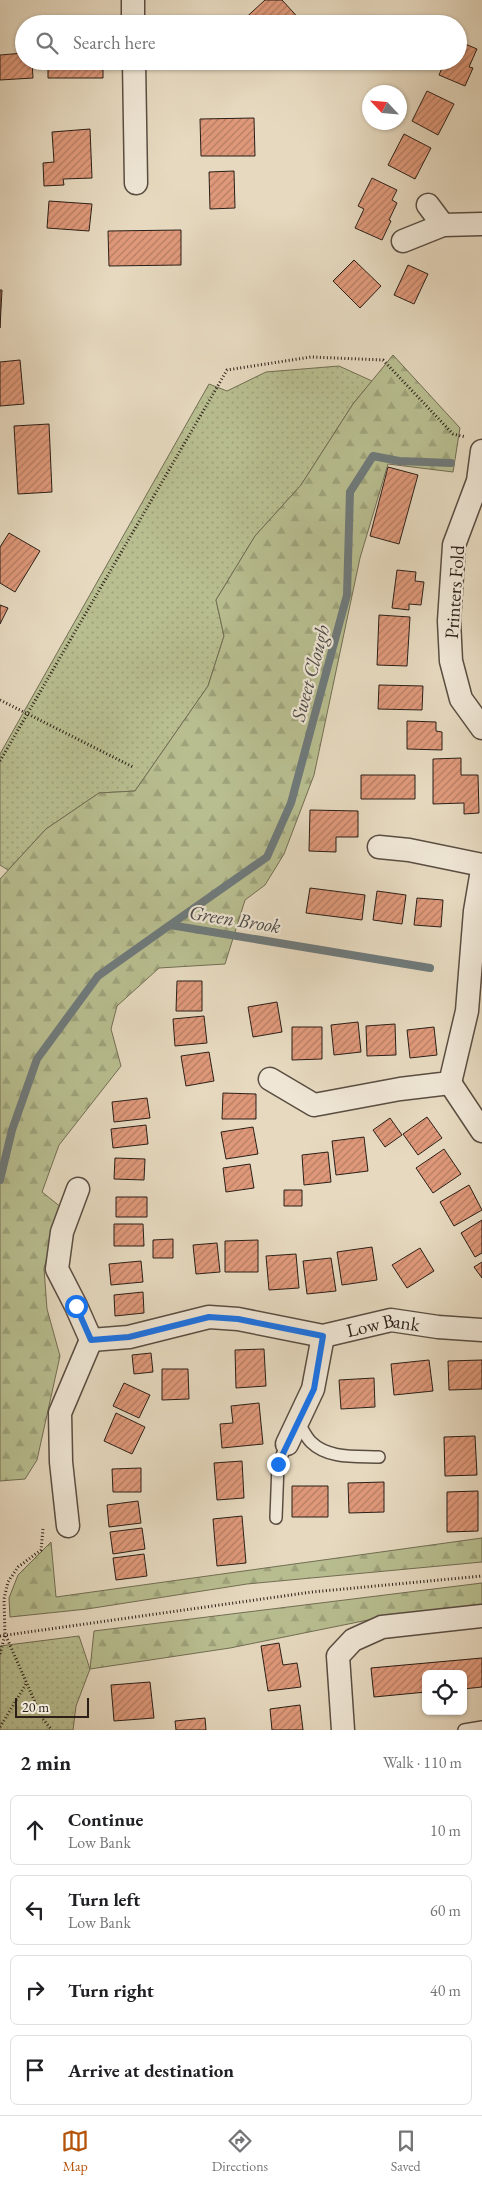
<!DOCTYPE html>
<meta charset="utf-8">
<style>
:root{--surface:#fff;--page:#f2f2f2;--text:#202124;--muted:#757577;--line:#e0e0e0;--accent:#b45309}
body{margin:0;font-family:"EB Garamond",serif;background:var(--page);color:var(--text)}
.controls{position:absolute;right:15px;bottom:15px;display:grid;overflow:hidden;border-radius:8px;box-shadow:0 1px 4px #0004}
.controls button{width:45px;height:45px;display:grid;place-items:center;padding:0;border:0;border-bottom:1px solid var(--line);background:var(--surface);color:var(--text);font:25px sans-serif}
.compass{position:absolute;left:362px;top:85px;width:45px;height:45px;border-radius:50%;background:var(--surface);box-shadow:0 1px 4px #0004;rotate:296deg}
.scale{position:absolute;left:15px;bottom:12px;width:74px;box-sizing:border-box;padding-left:5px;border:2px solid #2b1f18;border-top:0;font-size:14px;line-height:18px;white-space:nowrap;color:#2b1f18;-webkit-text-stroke:4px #efe6d5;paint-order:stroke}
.stop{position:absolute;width:15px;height:15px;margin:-11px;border:4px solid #1a73e8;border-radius:50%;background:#fff}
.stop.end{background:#1a73e8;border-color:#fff;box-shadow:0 1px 5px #0008}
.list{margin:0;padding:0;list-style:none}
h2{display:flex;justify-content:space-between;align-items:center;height:65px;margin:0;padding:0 20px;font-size:21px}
h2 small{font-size:16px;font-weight:400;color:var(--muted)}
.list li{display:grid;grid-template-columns:32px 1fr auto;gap:15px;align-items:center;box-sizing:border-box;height:70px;margin:0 10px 10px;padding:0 10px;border:1px solid var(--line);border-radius:8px}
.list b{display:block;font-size:19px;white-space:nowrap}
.list p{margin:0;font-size:16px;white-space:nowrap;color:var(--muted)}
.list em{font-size:16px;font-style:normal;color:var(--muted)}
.icon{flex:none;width:28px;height:28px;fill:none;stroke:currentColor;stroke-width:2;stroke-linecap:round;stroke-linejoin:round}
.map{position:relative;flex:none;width:482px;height:1730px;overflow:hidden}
.search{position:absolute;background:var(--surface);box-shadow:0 1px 4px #0004;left:15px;right:15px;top:15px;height:55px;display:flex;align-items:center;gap:12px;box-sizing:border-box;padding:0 18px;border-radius:28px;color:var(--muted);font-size:19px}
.sheet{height:385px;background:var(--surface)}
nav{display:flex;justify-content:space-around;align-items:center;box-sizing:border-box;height:70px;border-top:1px solid var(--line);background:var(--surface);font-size:14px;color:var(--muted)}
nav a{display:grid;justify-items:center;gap:2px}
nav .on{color:var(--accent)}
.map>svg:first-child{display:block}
</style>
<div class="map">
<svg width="482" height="1730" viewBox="0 0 482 1730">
<defs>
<pattern id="grass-dots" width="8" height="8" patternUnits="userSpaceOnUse" patternTransform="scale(1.25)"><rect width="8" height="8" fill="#b8be90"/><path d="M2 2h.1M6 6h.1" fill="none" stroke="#9ea37b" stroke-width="1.8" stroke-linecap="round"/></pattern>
<pattern id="forest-firs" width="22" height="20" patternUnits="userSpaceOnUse" patternTransform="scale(1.25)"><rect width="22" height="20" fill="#b8be90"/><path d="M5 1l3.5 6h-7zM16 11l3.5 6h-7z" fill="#9ea37b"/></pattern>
<pattern id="building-hatch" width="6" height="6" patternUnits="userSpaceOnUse" patternTransform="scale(1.25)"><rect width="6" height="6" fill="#df997a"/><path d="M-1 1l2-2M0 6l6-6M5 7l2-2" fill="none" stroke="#b57c63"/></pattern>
</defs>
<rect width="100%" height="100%" fill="#e6d9bf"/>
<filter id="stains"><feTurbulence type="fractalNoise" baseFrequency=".004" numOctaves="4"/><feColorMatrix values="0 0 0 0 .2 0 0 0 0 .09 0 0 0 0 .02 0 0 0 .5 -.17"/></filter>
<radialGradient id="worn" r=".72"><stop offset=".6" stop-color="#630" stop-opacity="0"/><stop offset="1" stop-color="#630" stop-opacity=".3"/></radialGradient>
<path fill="url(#grass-dots)" stroke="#726e54" d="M339,366L372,381L353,404L301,485L255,536L216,600L224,636L208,686L135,791L99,793L46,829L8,870L0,865V754L209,384L227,391L266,372Z
M79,1636L90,1669L76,1706L73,1730H0V1646Z"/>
<path fill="url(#forest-firs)" stroke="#726e54" d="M393,355L460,428L453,472L388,464L360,558L314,775L284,854L265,885L245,900L225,964L159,968L117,1006L111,1029L121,1066L59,1145L42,1192L62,1208L44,1268L47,1309L60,1356L37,1460L25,1479L0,1481V879L46,829L99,793L135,791L208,686L224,636L216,600L255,536L301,485L353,404Z
M482,1538V1562L247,1584L87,1609L10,1617L9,1598L18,1575L51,1542L56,1597Z
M482,1583V1606L373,1619L230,1648L90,1669L94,1631Z"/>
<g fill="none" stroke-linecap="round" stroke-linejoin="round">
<path stroke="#6f7a7b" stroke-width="8" d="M170,925L267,857L291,803L347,595L350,492L373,456L399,461L451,463
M0,1180L12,1130L37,1059L98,976L170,925L430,968"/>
</g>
<path fill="url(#building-hatch)" stroke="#2b1f18" d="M265,0H282L304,24H239Z
M458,41L477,49L469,67L473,68L465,86L439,75L445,61H458Z
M24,53V61H32L33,78L0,80V55Z
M48,61H103V78H48Z
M151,61H195L151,65Z
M427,91L454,104L438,135L412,121Z
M254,118L255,156H201L200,119Z
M90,129L92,178L63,179L64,185L44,186L43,163L54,162L52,132Z
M404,134L431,148L415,179L388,165Z
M234,171L235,208L210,209L209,172Z
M372,178L397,190L392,200L397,203L389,220L391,221L382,240L355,228L364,209L358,206Z
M49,201L92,204L89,231L47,228Z
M181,230V265L109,266L108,231Z
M354,260L381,286L360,308L333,281Z
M408,265L428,274L414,304L394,295Z
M0,290H2L0,328Z
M20,360L24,404L0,406V362Z
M49,424L52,492L18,494L14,426Z
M388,467L418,475L399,544L370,536Z
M9,533L40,551L15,592L0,583V547Z
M397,570L416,572L415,581L424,582L421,605L409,604V610L392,608Z
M0,605L8,608L0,624Z
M379,615L410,617L407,666L377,665Z
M379,685L423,686L422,710L378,709Z
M407,721L436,722V731L442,732V750L407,749Z
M461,758V775H478L479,813L464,814V803L433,804V759Z
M361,775H415V799H361Z
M310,810L358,811V837H336V852L309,851Z
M310,888L365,895L362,920L306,913Z
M377,891L406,895L402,924L373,920Z
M417,898L443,900L441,927L414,925Z
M177,981H202V1011H176Z
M277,1002L282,1032L253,1037L248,1007Z
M204,1016L207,1043L175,1046L173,1019Z
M358,1022L361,1052L334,1055L331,1025Z
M395,1024L396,1055L367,1056L366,1026Z
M292,1027H322V1059L292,1060Z
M434,1027L437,1055L410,1058L407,1030Z
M209,1052L214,1081L186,1086L181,1056Z
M223,1093L256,1094V1119H222Z
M147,1098L150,1118L114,1122L112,1102Z
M427,1117L442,1138L418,1155L403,1134Z
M390,1118L402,1135L385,1147L373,1130Z
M146,1125L148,1144L113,1148L111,1129Z
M253,1127L258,1154L226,1159L221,1132Z
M364,1137L368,1171L336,1175L332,1141Z
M444,1149L461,1174L433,1193L416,1168Z
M328,1152L331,1182L304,1185L302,1155Z
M115,1158L145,1159L144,1180L114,1179Z
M250,1164L254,1188L226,1192L223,1168Z
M469,1185L482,1210L454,1226L440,1202Z
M284,1190H302V1206H284Z
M116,1197H147V1217H116Z
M482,1220V1253L475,1257L461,1233Z
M114,1224H143L144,1246H114Z
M173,1239V1258H153V1240Z
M258,1240V1272H225V1241Z
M217,1243L220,1272L196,1274L193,1245Z
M372,1247L377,1280L342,1285L337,1252Z
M420,1248L434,1271L407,1288L392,1265Z
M296,1254L299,1288L269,1290L266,1256Z
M331,1258L336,1291L307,1294L303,1261Z
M141,1261L143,1282L111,1285L109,1264Z
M482,1262V1278L474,1267Z
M143,1292L144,1313L115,1316L114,1295Z
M264,1349L266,1386L236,1388L235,1350Z
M151,1353L153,1372L134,1374L132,1355Z
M429,1360L433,1391L394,1395L391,1364Z
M482,1360V1389L449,1390L448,1361Z
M162,1369H188L189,1399L162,1400Z
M374,1378L375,1407L341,1409L339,1380Z
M124,1383L150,1395L139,1418L113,1406Z
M259,1403L263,1444L222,1448L220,1424L233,1423L231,1406Z
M116,1413L145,1427L132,1454L104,1441Z
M475,1436L477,1475L445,1476L444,1437Z
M242,1461L244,1498L217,1500L214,1463Z
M141,1468V1492H113L112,1469Z
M384,1482V1512L349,1513L348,1483Z
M292,1486H328V1517H292Z
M478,1491V1531L447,1532V1492Z
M138,1501L141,1523L109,1527L107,1505Z
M242,1516L246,1563L217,1566L213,1519Z
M142,1528L145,1549L113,1554L110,1532Z
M144,1554L147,1576L116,1580L113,1558Z
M279,1643L283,1665L297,1663L301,1687L268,1691L261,1646Z
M482,1658V1687L463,1689V1674H426V1692L374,1697L371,1668Z
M150,1682L154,1718L114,1721L111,1685Z
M300,1705L303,1730H272L270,1709Z
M205,1718L206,1730H176L175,1721Z"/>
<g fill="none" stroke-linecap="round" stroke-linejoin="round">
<defs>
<path id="service" d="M298,1422C302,1428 306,1437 311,1442C328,1459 356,1456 379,1457
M276,1518L278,1464L287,1444
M464,1730L482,1727"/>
<g id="minor">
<path d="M133,0V24"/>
<path d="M134,61L136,183"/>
<path d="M428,205L443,225"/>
<path d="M403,241L443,225L482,224"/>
<path d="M482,451L478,481L454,545L449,621L451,661L461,699L482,728"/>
<path d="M379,847L409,850L482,865"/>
<path d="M270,1079L314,1105L400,1089L450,1083L467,1011L475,911L482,870"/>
<path d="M450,1083L482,1131"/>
<path id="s1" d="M78,1189L62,1232L57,1269L76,1306L91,1340L129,1337L209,1317L238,1319L323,1336L391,1320L438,1327L482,1330"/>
<path d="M287,1444L313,1389L323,1336"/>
<path d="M68,1526L61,1462L60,1413L91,1340"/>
<path d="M343,1730L338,1656L353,1640L382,1627L482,1616"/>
</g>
</defs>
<use href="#service" stroke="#5a4e42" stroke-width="14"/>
<use href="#minor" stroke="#5a4e42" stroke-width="25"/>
<path stroke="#2b1f18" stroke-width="3" stroke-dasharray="1 2.5" stroke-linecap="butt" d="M0,700L133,767
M0,761L227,370L311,357L383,360L453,434L466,437
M0,1636L312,1592L482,1576
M6,1636L42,1718L52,1730
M0,1654L5,1635L4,1599L8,1582L18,1567L41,1550L43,1529
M0,1727L26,1684"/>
<use href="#service" stroke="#efe6d5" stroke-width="11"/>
<use href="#minor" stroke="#efe6d5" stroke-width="22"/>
</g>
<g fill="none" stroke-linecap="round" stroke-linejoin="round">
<path stroke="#1a73e8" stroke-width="6" d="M76,1306L91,1340L129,1337L209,1317L238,1319L323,1336L314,1389L278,1464"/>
</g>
<g text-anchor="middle" stroke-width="4.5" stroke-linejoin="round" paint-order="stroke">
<g font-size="19" fill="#2b1f18" stroke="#efe6d5">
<text transform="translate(454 592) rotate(-86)" y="7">Printers Fold</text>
<text dy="7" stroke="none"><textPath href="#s1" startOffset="460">Low Bank</textPath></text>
</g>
<g font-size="20" font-style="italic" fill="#4d4d4a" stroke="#efe6d5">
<text transform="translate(310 673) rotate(-75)" y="7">Sweet Clough</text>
<text transform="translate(235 919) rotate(9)" y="7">Green Brook</text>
</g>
</g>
<rect width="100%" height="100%" filter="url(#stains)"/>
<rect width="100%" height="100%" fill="url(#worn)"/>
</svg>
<div class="controls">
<button><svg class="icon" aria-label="locate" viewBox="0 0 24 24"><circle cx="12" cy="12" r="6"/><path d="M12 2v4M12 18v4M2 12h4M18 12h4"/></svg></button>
</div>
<svg class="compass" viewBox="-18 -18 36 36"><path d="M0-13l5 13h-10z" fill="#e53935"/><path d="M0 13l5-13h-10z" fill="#757577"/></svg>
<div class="scale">20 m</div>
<div class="stop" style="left:76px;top:1306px"></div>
<div class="stop end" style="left:278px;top:1464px"></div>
<div class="search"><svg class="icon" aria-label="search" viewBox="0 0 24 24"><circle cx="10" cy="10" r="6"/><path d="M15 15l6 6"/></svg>Search here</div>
</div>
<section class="sheet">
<h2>2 min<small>Walk · 110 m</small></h2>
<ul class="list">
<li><svg class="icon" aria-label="ahead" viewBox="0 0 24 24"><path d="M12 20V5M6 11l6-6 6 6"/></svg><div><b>Continue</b><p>Low Bank</p></div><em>10 m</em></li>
<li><svg class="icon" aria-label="left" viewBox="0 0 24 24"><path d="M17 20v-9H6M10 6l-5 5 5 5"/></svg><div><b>Turn left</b><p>Low Bank</p></div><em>60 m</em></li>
<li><svg class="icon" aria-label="right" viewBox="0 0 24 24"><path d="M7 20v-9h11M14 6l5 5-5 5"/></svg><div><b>Turn right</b></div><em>40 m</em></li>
<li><svg class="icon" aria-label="arrive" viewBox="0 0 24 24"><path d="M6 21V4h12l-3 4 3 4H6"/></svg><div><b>Arrive at destination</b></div></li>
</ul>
</section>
<nav>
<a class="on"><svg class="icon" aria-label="map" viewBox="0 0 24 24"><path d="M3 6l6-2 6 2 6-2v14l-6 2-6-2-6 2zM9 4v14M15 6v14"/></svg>Map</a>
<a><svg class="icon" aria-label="directions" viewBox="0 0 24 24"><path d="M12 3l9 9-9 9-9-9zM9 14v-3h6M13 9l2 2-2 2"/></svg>Directions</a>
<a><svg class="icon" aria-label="saved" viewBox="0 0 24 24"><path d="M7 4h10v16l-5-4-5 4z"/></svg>Saved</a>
</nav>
